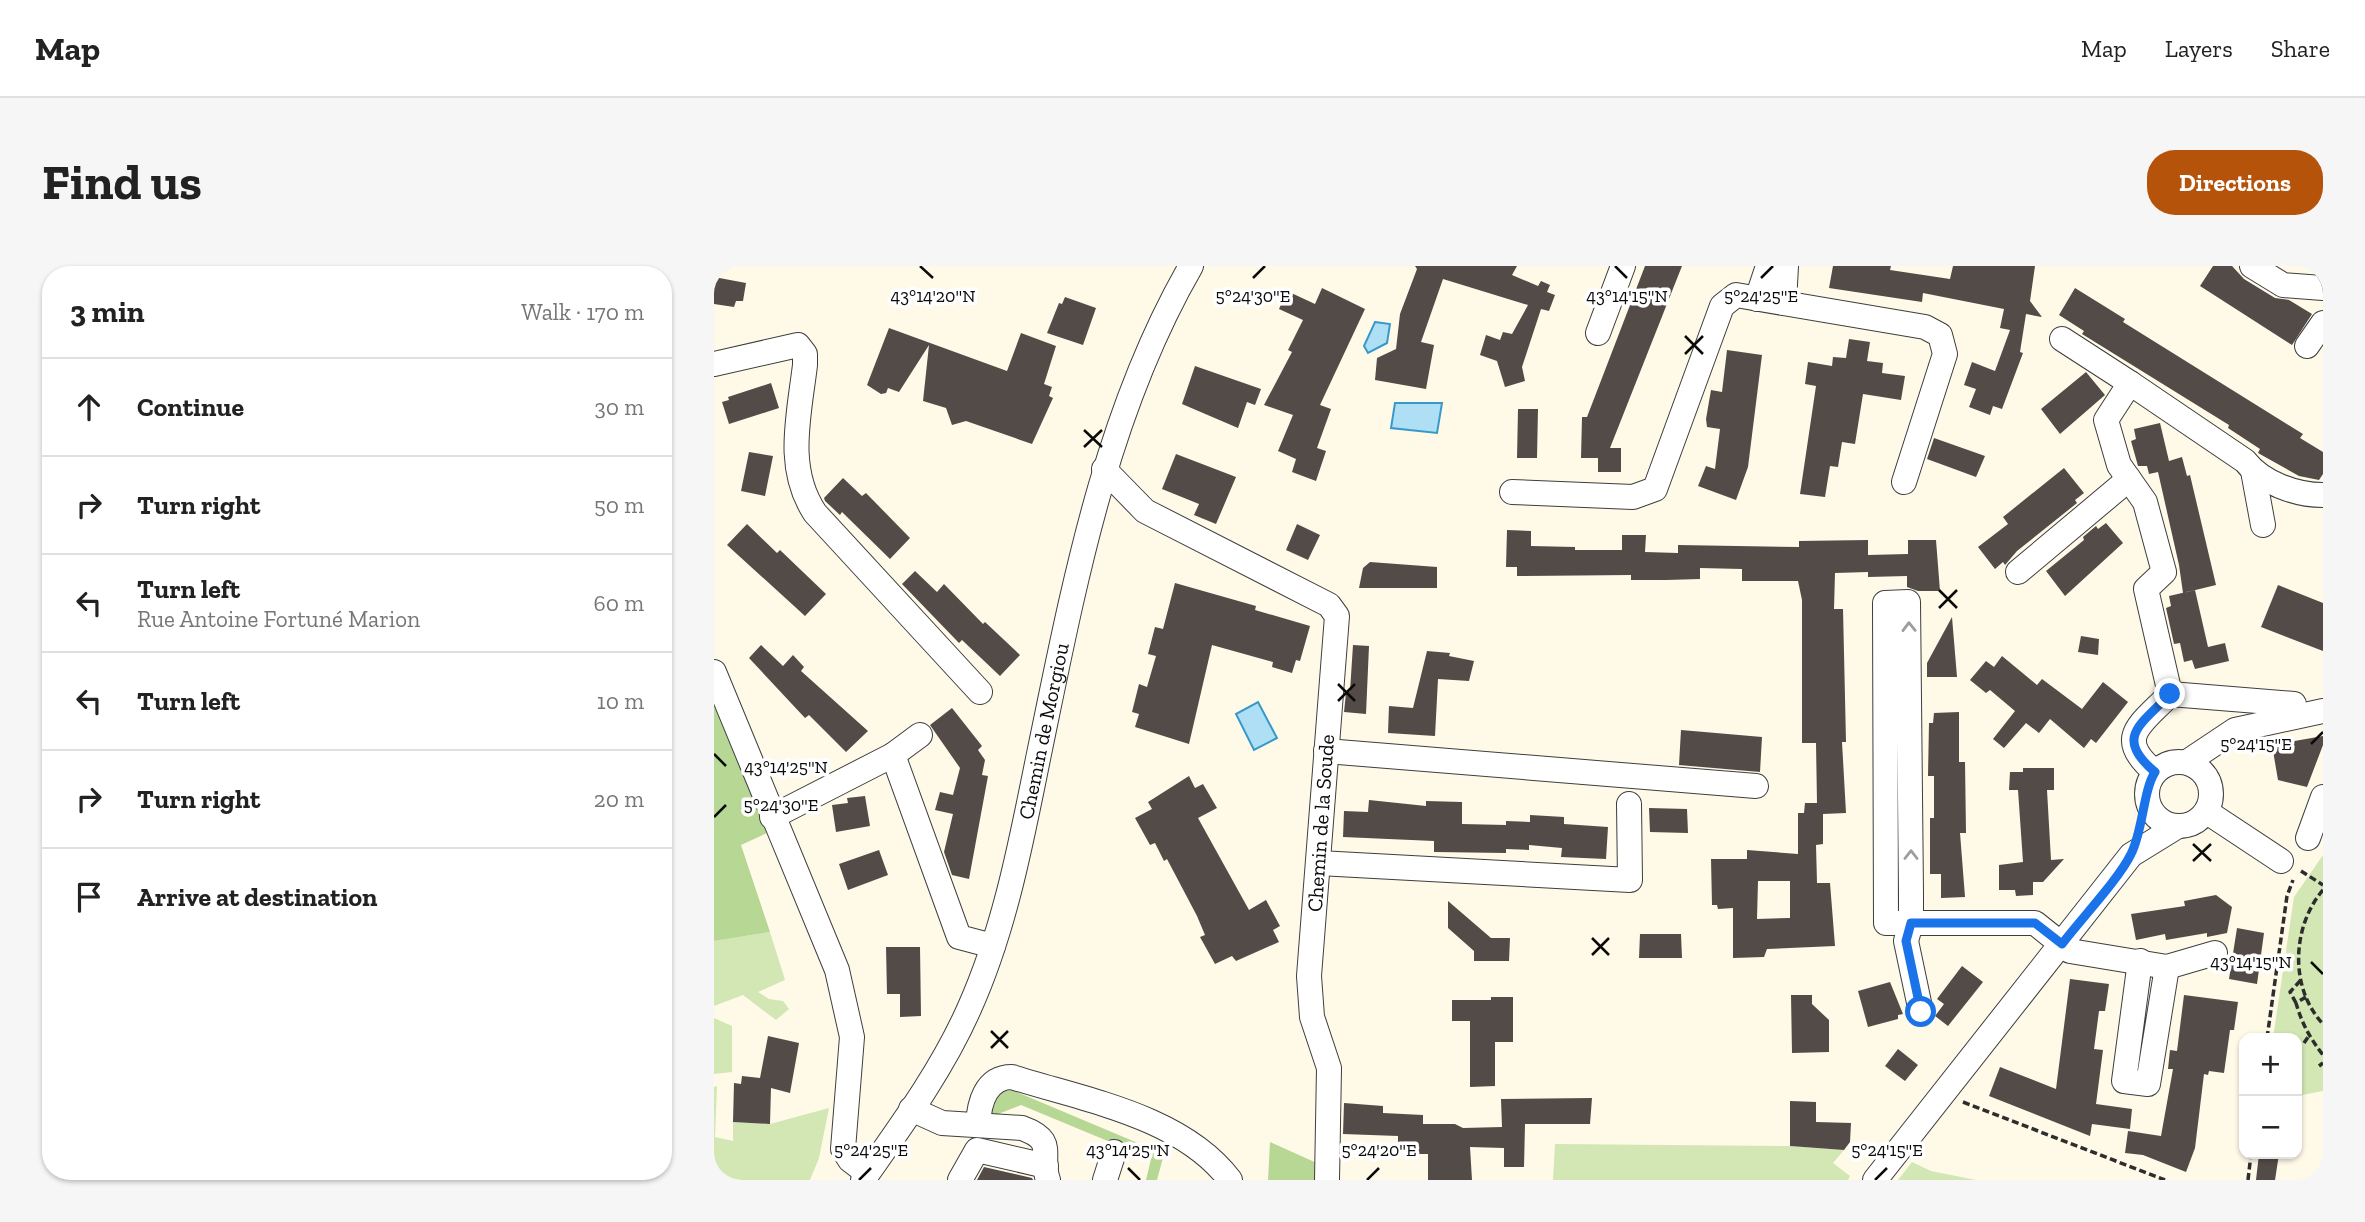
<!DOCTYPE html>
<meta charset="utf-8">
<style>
:root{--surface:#fff;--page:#f6f6f6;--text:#222;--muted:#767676;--line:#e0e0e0;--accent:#b45309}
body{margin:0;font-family:"Zilla Slab",serif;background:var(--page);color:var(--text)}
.controls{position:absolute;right:21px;bottom:21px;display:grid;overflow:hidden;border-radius:14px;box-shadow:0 2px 5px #0004}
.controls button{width:63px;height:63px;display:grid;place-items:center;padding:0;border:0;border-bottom:2px solid var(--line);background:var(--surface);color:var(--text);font:35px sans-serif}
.stop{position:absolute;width:21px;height:21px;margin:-16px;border:5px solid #1a73e8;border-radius:50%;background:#fff}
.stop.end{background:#1a73e8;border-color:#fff;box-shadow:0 2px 7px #0008}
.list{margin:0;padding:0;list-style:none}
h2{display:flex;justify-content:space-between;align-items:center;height:91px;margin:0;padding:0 28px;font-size:30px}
h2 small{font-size:23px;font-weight:400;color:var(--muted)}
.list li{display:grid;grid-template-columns:46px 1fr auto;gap:21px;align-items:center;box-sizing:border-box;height:98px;padding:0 28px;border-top:2px solid var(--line)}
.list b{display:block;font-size:26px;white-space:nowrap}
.list p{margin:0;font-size:23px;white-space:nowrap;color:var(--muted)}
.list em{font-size:23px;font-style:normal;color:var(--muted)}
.icon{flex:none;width:38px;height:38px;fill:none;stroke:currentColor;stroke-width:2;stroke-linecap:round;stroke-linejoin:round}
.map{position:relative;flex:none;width:1609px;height:914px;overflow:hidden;border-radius:28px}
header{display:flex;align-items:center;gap:42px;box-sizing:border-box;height:98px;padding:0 35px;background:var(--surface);border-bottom:2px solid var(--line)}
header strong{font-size:33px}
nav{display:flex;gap:38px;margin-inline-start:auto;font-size:24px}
.intro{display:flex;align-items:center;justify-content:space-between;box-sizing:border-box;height:168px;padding:0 42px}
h1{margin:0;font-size:49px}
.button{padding:18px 32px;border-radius:28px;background:var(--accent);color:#fff;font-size:24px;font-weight:700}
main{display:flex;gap:42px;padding:0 42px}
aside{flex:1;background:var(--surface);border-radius:28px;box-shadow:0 2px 5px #0004}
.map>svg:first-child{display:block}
</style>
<header>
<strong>Map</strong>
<nav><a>Map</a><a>Layers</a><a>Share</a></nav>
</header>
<div class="intro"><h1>Find us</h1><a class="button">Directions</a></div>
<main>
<aside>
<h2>3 min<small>Walk · 170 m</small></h2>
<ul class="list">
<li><svg class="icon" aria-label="ahead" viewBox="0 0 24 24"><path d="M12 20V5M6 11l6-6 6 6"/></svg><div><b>Continue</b></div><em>30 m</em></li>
<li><svg class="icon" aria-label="right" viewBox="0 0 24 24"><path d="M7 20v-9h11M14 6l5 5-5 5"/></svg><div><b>Turn right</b></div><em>50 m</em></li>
<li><svg class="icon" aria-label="left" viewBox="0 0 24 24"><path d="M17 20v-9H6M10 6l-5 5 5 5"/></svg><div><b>Turn left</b><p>Rue Antoine Fortuné Marion</p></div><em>60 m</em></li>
<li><svg class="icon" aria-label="left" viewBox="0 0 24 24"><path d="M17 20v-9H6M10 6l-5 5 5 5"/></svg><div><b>Turn left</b></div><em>10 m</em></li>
<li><svg class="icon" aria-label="right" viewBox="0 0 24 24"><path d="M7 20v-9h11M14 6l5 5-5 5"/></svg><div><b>Turn right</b></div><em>20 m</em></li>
<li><svg class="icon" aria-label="arrive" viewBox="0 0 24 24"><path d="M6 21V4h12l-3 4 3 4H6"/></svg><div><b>Arrive at destination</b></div></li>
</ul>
</aside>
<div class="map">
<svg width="1609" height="914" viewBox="0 0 1609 914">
<rect width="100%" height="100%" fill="#fff9e8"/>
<path fill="#d2e7b4" d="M1609,589V825L1583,830V772H1559L1580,631Z
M56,666L71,714L44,726L55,733L69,735L75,743L62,754L29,729L0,740V675Z
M0,752L18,760V806L0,808Z
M3,820L1,871L19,875V856L56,858L115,842L105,892L96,914H0V821Z
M841,878L1076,880L1130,884L1119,897L1136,910L1134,914H839Z
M1198,896L1217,905L1262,914H1184Z"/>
<path fill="#b7d794" d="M0,430L53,567L27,579L56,666L0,675Z
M298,824L450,888L443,914H432L437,893L307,839L279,850L274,845L286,826Z
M556,876L605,898V914H554Z"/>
<path fill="#afdff4" stroke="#3799ca" stroke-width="2" d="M661,56L676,58L673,77L654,87L650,80Z
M681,137H728L723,167L677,162Z
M544,436L563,472L540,484L522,448Z"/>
<path fill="#534b47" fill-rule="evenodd" d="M701,0H803L798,9L824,20L827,15L836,19L833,26L841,29L835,45L827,43L808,101L811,115L791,121L783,95L766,89L772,69L786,74L789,66L798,68L814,39L729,13L707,76L720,79L712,123L661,114L663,92L682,83L686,48L703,3Z
M931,0H968L896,182H907V206H884V192H867L868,151H873Z
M1119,0H1177L1176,4L1236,13L1239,0H1321L1316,35L1328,51L1312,48L1306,86L1309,87L1288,143L1279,140L1276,149L1255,141L1262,123L1250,119L1258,96L1281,105L1296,64L1286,62L1290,43L1209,27L1208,36L1115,22Z
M1499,0H1518L1530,13L1561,32L1575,34L1598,48L1578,79L1486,20Z
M0,11L32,17L29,35H22L20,41L0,38Z
M608,22L651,43L606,139L617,143L603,182L612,185L602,215L578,206L582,193L564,185L579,149L550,139L578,86L574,84L589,54L565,43L573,25L601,38Z
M1361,22L1411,53L1409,56L1589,168L1586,172L1609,186V208L1605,214L1585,210L1544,187L1546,183L1514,162L1515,159L1368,68L1370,65L1345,49Z
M351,31L382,42L369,79L333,67L345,37L348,38Z
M175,62L293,105L307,67L342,80L330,118L338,121L335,130L339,132L318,178L252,155L238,159L232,142L209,135L215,79L185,126L174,122L172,127L167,128L153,119Z
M1135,73L1156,76L1153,95L1169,97L1168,107L1191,110L1187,134L1149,128L1141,178L1128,176L1124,201L1116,200L1111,231L1086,228L1102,120L1091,118L1094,96L1118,100L1119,91L1132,92Z
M1013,84L1048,89L1034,201L1022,234L984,220L992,200L1001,203L1006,163L993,161L992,153L997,124L1008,126Z
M481,100L547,123L541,139L533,136L524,162L468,138Z
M1372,106L1391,129L1346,168L1327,143Z
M57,117L65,142L15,158L8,136L15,134L14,131Z
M804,143H824L823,192H803Z
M1446,157L1455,195L1468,191L1473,210L1476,209L1502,319L1469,327L1465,299L1444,206L1435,208L1433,200H1424L1417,175L1422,173L1420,163Z
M1220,172L1271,190L1262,211L1213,193Z
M35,186L59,190L51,230L27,225Z
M462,188L522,211L502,258L480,249L485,238L448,223Z
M1350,202L1370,227L1361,234L1363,237L1303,285L1291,299L1289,296L1281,303L1264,281L1294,258L1289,251Z
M129,212L148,230L152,227L196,272L176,293L128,246L126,249L111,235L110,232Z
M1392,257L1409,277L1351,330L1332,305L1370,274L1369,271L1382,260L1384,263Z
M33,258L63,287L66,284L112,328L91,350L13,279Z
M583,258L606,269L594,294L572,284Z
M793,264L817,265V280L861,281V284H908V269H932L931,286L964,287V279L1085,281V275L1154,274V289L1194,288V274H1222L1226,325H1204L1193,321V310L1154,311V306L1121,307L1120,343H1129L1132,476H1128L1132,547L1109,548V578L1102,579L1103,617H1116L1121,680L1053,683L1050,691L1019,692V642L1004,643L1003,639H998L997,593H1033V584L1084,588V547H1090L1091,537H1103L1102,477H1088V334L1084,315H1028V303L986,302V313L952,314H917V309L803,310V301H792ZM1044,615H1076V652L1043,653Z
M656,296L723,301V322H645L649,302Z
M201,305L223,326L230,318L269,358L271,356L306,389L286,410L248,374L245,377L188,318Z
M461,317L542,340L541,344L596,360L586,395L582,394L578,407L558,401L559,396L498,379L475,478L421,461L425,448L418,446L425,418L433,421L442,390L434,388L441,361L449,363Z
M1564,319L1609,337V385L1547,361Z
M1481,324L1494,381L1511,377L1515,395L1481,403L1478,394L1470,396L1466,377L1460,378L1452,342L1457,340L1455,330Z
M1238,351L1243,411H1213V397Z
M1367,370L1385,373L1384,389L1364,386Z
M47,379L69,400L79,389L90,401L87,405L154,465L132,486L95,449L91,452L35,392Z
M639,379L655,380L652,448L630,446L632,427L636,425Z
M713,385L736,387L735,390L760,395L755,415L724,413L721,470L674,467L675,440L699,442Z
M1288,390L1323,419L1328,413L1368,443L1389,416L1414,436L1382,477L1377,473L1370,482L1336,453L1325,467L1312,457L1290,482L1279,473L1301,445L1276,424L1272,427L1256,414L1272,395L1280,401Z
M238,442L268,480L264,484L271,494L268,509L274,510L255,613L238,609L230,586L239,548L221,544L226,526L239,529L246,502L216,459Z
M1245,446V496H1251L1252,567H1246L1251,631L1227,632V608H1216V552H1220V510H1214L1215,457H1219L1220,447Z
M967,464L1048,471L1046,506L965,499Z
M1609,470V479L1593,521L1564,514L1558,479Z
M1309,502H1340V524H1333L1337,594L1350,593L1329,616H1319V629L1302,630L1301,624H1285V599L1309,596L1304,524H1295L1296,506H1309Z
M475,510L481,522L489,518L503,542L484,552L535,644L552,634L566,660L559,664L565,676L522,695L518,690L501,698L486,671L491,669L483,650L453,593L450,595L441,577L436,579L421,552L438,543L434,536Z
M151,530L156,560L122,566L118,539L134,537L133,532Z
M655,534L712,540V535L748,536V558L792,559V555L816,556V549L850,551V558L894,561L892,593L847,591L848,582L815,579V584L792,583V587L720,586V575L629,571L630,545L654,546Z
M935,542L973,543L974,567L936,566Z
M165,584L174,609L134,624L125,598Z
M1502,629L1518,641L1513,667L1493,671V667L1452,674L1451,668L1422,674L1417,648L1471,640L1470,635Z
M734,635L777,672H796L795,695H760V685L734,662Z
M1523,662L1550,667L1543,718L1515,713Z
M926,668H967L968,692H925Z
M172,681H206L207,750L186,751V728H173Z
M1248,700L1269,716L1234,760L1221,750L1230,738L1223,733Z
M1356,713L1395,718L1391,745H1385L1380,783L1389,784L1382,838L1418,843L1416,863L1378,858L1376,870L1275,830L1286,801L1342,823Z
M1176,716L1189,748L1184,749V753L1154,761L1144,725Z
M1077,729H1098V738L1115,754V786L1078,787Z
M1470,729L1524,736L1520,764H1516L1510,807L1495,805L1494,809L1490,808L1481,882L1472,906L1429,889L1411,887L1414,865L1447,870L1459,803H1454L1456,784L1463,785Z
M777,731H799V776H781V820L756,821V755H738V734H777Z
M54,770L85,777L76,827L57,822L56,858L19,856L20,817L27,818L28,810L46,812Z
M1184,783L1204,799L1191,815L1171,800Z
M878,832L876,858H811L810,901H790V882L756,881L758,914H714V888H704L703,880H684V870L629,868L630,837L669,840V847L709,849V858H741L749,862L788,861L787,833Z
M1076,835L1102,836V856L1137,857L1136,876L1130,884L1076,880Z
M1545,888H1565L1561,914H1542Z
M270,901L318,912L319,914H263Z"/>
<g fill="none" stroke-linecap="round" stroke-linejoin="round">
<defs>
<g id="minor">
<path d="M1538,0L1569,19L1609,22"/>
<path d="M1043,33L1054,0"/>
<path d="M1070,37L1072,0"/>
<path d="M884,67L909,0"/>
<path d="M1348,73L1416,117"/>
<path d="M1593,80L1609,57"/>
<path d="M0,98L84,79L91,88V99C85,150 71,202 101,247L266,426"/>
<path d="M390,203L431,245L615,339L623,350L595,710L598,751L615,802L613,914"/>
<path d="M1539,205L1549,259"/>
<path d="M798,226L919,231L941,223L1008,40L1022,29L1211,61L1226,69L1231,88L1190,216"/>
<path d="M1304,306L1415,213"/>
<path d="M0,406L123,704L138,771L129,883L136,894L153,907"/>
<path d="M1456,428L1432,323L1450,306L1431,236L1405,199L1392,154L1416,117L1531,195C1548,217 1582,229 1609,229"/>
<path d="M612,485L1042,520"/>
<path d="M179,489L245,671L279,680"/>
<circle cx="1465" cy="528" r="32"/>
<path d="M1473,496L1521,464L1609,445"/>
<path d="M1441,506C1399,471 1428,458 1456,428L1580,438"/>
<path d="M1493,546L1567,595"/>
<path d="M58,551L179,489L206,469"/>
<path d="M1594,572L1609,531"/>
<path d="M605,597L916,614L915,538"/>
<path d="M1426,695L1410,815L1434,818L1453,701"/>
<path d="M1207,746L1192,675L1197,657V627L1194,336L1171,337L1172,657H1321L1356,685L1453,701L1501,687"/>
<path d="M197,843L228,857L308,862C344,875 325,888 334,914"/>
<path d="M264,859C265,838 271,811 298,811C370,834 468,850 516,914"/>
<path id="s1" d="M149,914C187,860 228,804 255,743C292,661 308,571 326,483C360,319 392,147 477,0"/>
<path d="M246,914L263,884L332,900"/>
<path d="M391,914L400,886"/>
<path d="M1161,914L1417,589L1464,560"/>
</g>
</defs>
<use href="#minor" stroke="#3e3e3e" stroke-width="26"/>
<path stroke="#2d2d2d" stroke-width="3.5" stroke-dasharray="7 3.5" stroke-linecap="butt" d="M1587,605L1609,619
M1609,624C1578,660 1575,722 1609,758
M1592,731L1582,737C1588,758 1596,772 1609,789
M1582,737L1576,726L1586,715
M1553,772L1573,630L1579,614
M1590,777L1594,771
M1605,800L1609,797
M1249,836L1451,914
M1534,914L1537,888"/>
<use href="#minor" stroke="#fff" stroke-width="24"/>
</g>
<defs><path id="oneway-chevron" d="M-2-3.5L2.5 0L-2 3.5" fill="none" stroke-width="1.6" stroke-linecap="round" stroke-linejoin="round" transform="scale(1.75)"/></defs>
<g stroke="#9d9d9d">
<use href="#oneway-chevron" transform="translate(1195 361) rotate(-91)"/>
<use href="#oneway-chevron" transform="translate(1197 589) rotate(-90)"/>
</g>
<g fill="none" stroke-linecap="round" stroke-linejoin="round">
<path stroke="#1a73e8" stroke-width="9" d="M1207,746L1192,675L1197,657H1321L1348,678C1366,654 1405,613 1417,588C1429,565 1429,525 1441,506C1399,471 1428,458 1456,428"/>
</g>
<path fill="none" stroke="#0b0b0b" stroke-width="2.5" d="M206,0L219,12M901,0L913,12M539,12L551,0M1047,12L1059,0M971,70L989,88M971,88L989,70M370,164L388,181M370,181L388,164M1225,324L1243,342M1225,342L1243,324M624,418L641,435M624,435L641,418M1597,478L1609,466M0,488L12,500M0,551L12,539M1479,578L1497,595M1479,595L1497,578M878,672L895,689M878,689L895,672M1597,696L1609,708M277,765L294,782M277,782L294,765M414,902L426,914M145,914L157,902M653,914L665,902M1161,914L1173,902"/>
<g text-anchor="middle" stroke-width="7" stroke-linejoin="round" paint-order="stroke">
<g font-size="21" fill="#0b0b0b" stroke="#fff">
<text dy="7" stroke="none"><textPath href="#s1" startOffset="490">Chemin de Morgiou</textPath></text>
<text transform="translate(607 557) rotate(-86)" y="7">Chemin de la Soude</text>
</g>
</g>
<g font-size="18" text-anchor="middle" fill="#0b0b0b" stroke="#fff" stroke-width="7" stroke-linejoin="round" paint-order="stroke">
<text x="219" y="36">43°14'20"N</text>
<text x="539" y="36">5°24'30"E</text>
<text x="913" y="36">43°14'15"N</text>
<text x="1047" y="36">5°24'25"E</text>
<text x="1542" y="484">5°24'15"E</text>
<text x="72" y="507">43°14'25"N</text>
<text x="67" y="545">5°24'30"E</text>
<text x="1537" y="702">43°14'15"N</text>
<text x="1173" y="890">5°24'15"E</text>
<text x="157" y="890">5°24'25"E</text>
<text x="414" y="890">43°14'25"N</text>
<text x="665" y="890">5°24'20"E</text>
</g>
</svg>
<div class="controls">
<button>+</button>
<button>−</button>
</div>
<div class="stop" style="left:1207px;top:746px"></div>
<div class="stop end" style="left:1456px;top:428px"></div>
</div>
</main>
